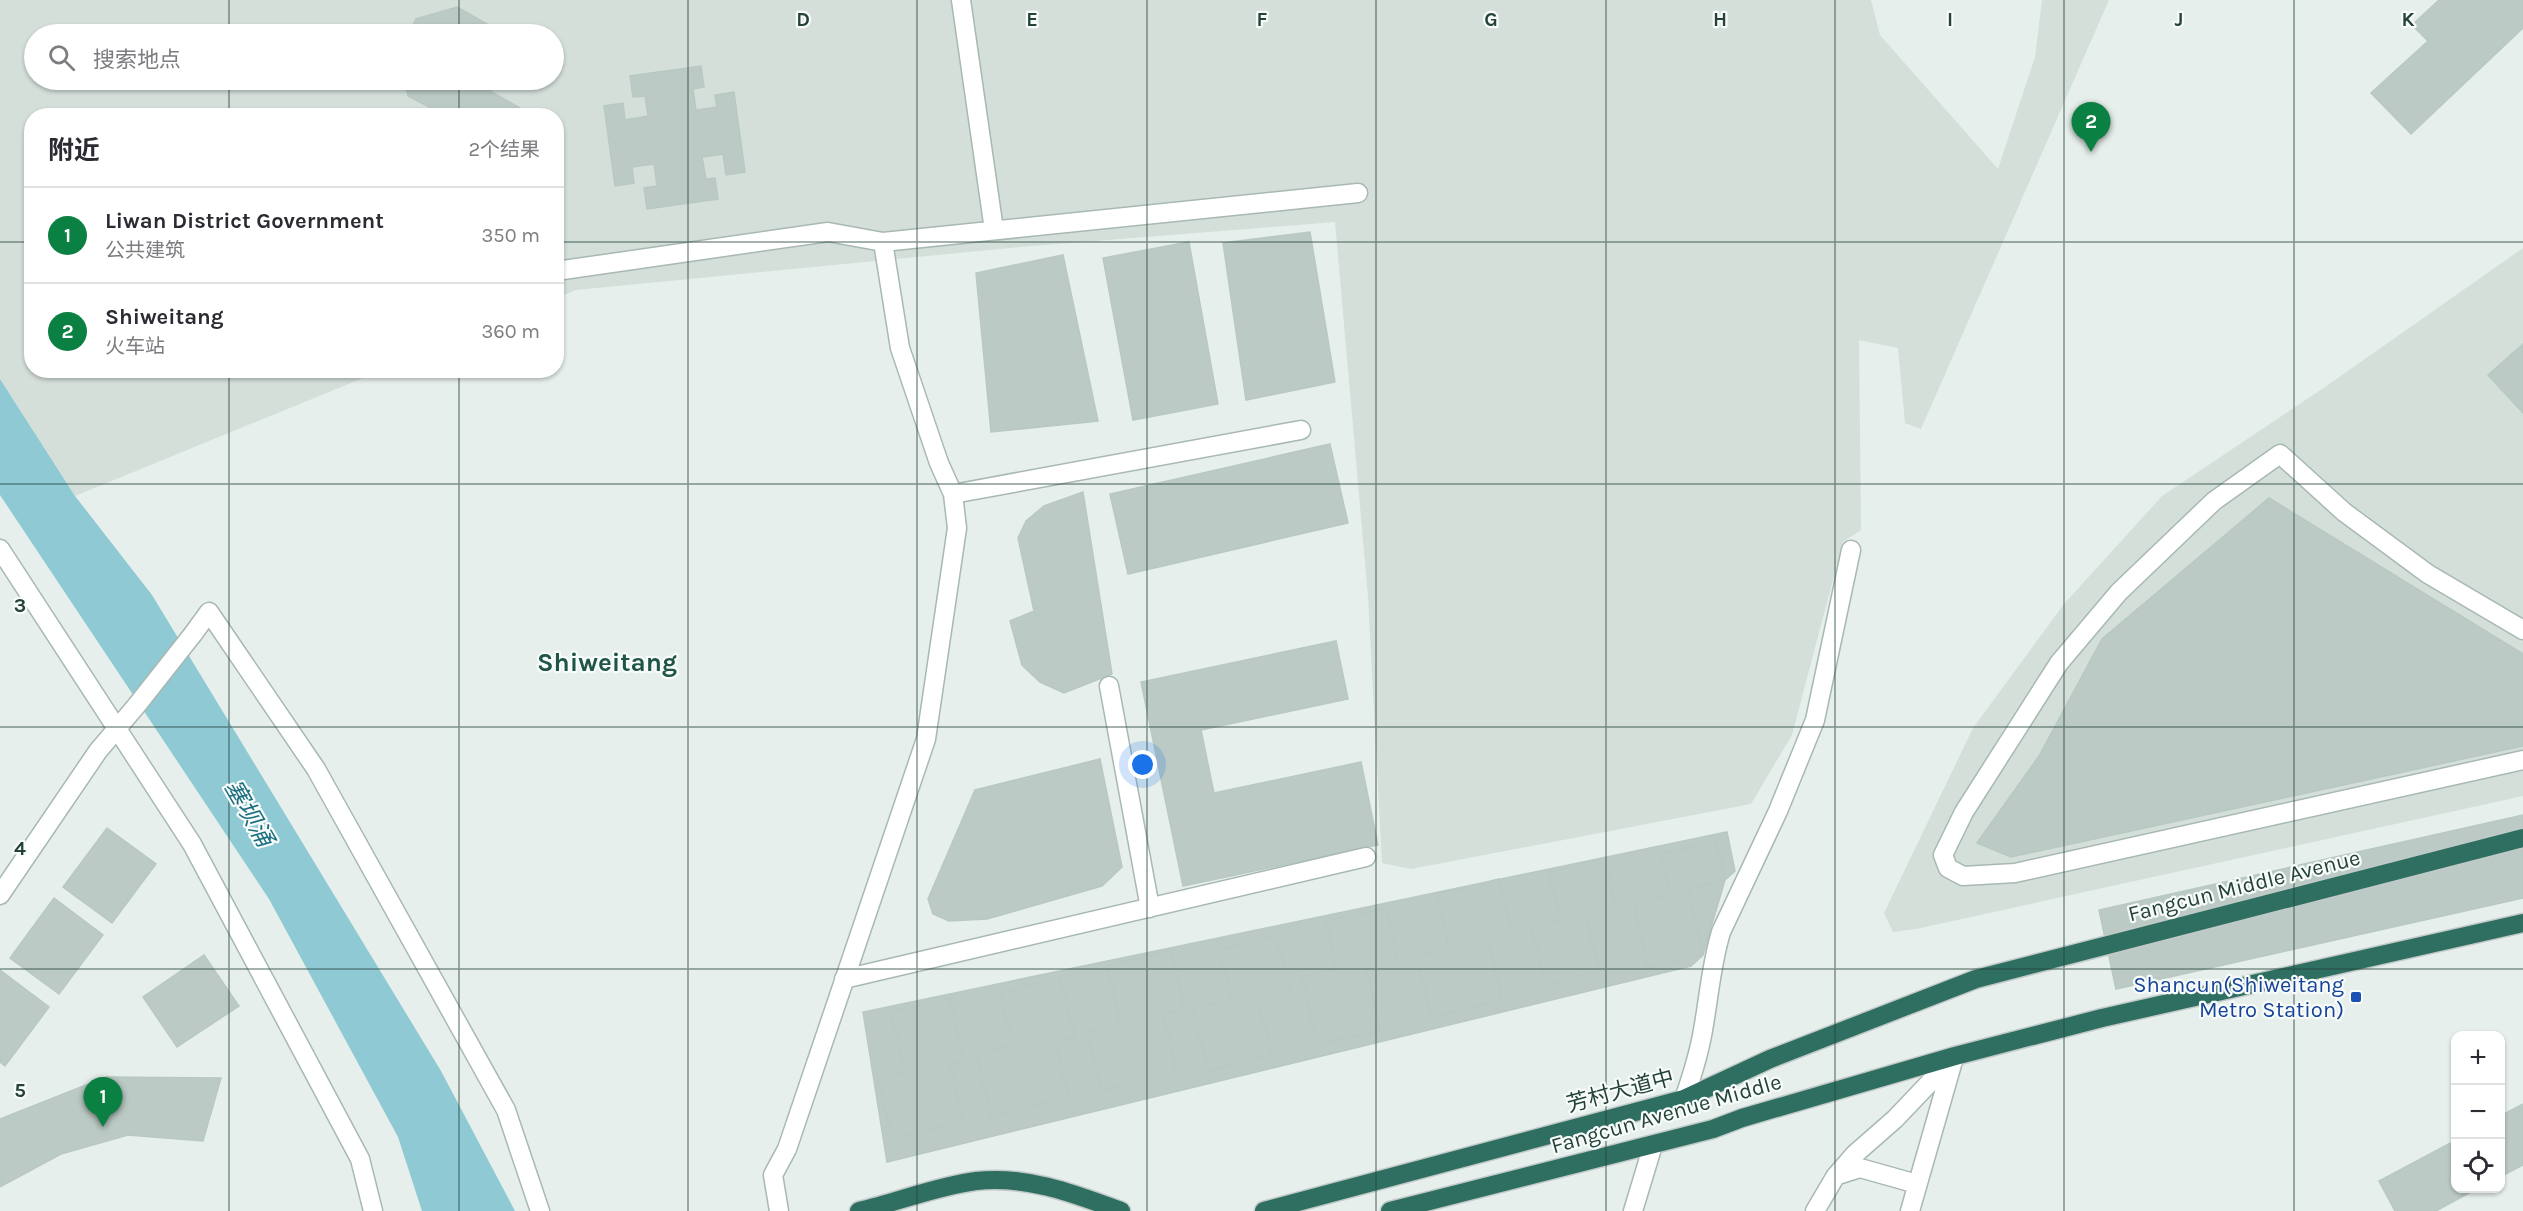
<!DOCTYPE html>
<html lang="zh">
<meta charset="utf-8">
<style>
:root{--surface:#fff;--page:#f7f7f7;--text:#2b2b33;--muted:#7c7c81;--line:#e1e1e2;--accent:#0b8043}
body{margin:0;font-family:Karla,"Noto Sans SC",sans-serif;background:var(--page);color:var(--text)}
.controls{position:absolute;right:18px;bottom:18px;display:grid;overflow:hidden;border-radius:12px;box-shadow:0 2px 4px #0004}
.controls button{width:54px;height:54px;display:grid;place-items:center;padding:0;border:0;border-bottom:2px solid var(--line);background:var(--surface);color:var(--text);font:30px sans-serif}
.you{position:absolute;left:1143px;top:765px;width:21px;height:21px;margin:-15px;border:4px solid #fff;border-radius:50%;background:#1a73e8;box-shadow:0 0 0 9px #1a73e833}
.badge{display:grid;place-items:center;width:39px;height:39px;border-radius:50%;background:var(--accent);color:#fff;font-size:20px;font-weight:700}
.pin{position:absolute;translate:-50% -50px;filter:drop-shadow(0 2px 3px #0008)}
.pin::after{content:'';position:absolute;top:32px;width:21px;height:18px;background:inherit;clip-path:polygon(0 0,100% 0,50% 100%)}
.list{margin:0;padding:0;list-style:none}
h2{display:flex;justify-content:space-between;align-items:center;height:78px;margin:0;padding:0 24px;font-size:26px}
h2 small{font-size:20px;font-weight:400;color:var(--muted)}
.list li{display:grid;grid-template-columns:39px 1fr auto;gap:18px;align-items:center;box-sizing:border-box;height:96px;padding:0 24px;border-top:2px solid var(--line)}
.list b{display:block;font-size:22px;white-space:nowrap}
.list p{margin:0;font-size:20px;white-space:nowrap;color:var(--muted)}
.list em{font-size:20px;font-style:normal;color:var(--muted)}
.icon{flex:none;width:33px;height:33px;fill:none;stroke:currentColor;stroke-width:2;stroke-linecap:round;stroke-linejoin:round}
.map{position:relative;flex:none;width:2523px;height:1211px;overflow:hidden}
.search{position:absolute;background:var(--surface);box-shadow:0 2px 4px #0004;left:24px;top:24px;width:540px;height:66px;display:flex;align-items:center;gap:15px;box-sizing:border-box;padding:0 21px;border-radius:33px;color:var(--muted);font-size:22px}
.panel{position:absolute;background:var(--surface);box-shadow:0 2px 4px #0004;left:24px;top:108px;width:540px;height:270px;border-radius:24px}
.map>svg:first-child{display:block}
</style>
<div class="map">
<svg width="2523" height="1211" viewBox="0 0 2523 1211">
<rect width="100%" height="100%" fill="#e6efeb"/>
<path fill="#d4dfda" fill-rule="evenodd" d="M0,0H1871L1880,35L1998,169L2035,57L2042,0H2109L1921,429L1905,423L1898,348L1859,340L1861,530L1843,542L1792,735L1751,804L1411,869L1382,863L1368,597L1335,222L1020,247L576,290L557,298L556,116H32V370L380,371L75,496L0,379ZM34,34H554V80H34Z
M2523,248V796L1916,929L1893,932L1884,913L1973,728L2064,604L2162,496L2325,387Z"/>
<path fill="#8ec9d4" d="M0,379L75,496L152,595L441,1071L515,1211H422L398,1137L269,899L0,495Z"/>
<path fill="#bbcac4" stroke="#b8c9c2" stroke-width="1.5" d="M2439,0H2523V28L2411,134L2371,93L2428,41L2412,25Z
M457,7L494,28L496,34H408L416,19Z
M701,66L704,87L693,89L696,110L717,107L715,95L734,92L745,172L726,175L723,154L702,157L706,179L715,178L718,199L647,209L644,188L657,186L654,164L632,167L634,183L615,186L604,106L623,103L625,120L648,116L645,96L633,97L630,76Z
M404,80H497L490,91L520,108L523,116H435L437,111L408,96Z
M1310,232L1335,382L1246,400L1223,243Z
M1189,242L1218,404L1133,420L1103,258Z
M1063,255L1098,421L991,432L976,273Z
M2523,344V413L2488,375Z
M1330,444L1348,523L1128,574L1110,494Z
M1083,492L1112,674L1064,693L1040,682L1022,665L1010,621L1034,611L1018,538L1026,521L1044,506Z
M2269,498L2523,654V746L2011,857L1977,843L2039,756L2102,639Z
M1336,641L1348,699L1201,730L1214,793L1361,762L1378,845L1183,886L1141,682Z
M1100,759L1122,867L1102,886L987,919L949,921L933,914L928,899L975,790Z
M2523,815V898L2116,989L2099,910Z
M107,828L156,864L112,923L63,887Z
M1727,832L1735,871L1725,880L1703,955L1691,966L887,1162L863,1012Z
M1716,841L1725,880L1688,889L1703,955L1648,968L1634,903L1670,895L1661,854Z
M1604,858L1617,910L1586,918L1600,971L1546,985L1531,927L1561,920L1549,873Z
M1499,879L1512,934L1488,939L1502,1000L1431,1017L1417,956L1449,948L1437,894Z
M54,898L103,935L59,994L10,958Z
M1387,908L1397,958L1366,965L1380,1031L1316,1044L1303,976L1336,969L1326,921Z
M1276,935L1290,988L1257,997L1272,1054L1209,1071L1192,1009L1232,999L1220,950Z
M1171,950L1185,1009L1163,1014L1177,1071L1102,1091L1087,1032L1121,1023L1107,966Z
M204,955L239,1006L177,1047L143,997Z
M0,970L49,1007L5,1066L0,1062Z
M1060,977L1075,1037L1055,1042L1069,1097L992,1117L976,1054L1013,1045L1000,993Z
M950,998L964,1061L950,1065L963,1121L892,1138L878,1079L905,1072L891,1012Z
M106,1077L221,1078L203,1141L128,1135L61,1154L0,1187V1119Z
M2523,1104V1165L2500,1177V1116Z
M2456,1140V1188H2478L2436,1211H2395L2379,1181Z"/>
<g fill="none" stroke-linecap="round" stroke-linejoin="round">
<defs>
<path id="minor" d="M961,0L994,230
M556,271L828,232L883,242L1358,193
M953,494L1301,430
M0,549L192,844L360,1159L373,1211
M2523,630L2428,574L2344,512L2280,454L2214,501L2119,592L2059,663L1964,812L1943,855L1948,868L1963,876L2015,873L2523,760
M193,634L209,612L316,769L506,1110L540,1211
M1109,686L1150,908
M0,895L98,751L137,705
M844,979L1366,857
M1684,1099C1692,1076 1699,1054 1703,1030C1709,997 1711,965 1721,932L1778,811L1815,720L1851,550
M1838,1175L1860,1168L1917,1184
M779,1211L773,1175L787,1149L926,739L957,528L953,494L939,463L900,348L883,242
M1633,1211L1653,1145
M1815,1211L1835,1177L1855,1154L1895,1119L1955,1056
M1910,1211L1953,1061"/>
<path id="highway" d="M859,1211C898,1202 937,1186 976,1181C1026,1175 1075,1194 1121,1211
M1264,1211L1684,1099L1770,1059L1976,979L2523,838
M1390,1211L1713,1129L1742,1118L1955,1056L2102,1018L2523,923"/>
</defs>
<use href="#minor" stroke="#a8b8b2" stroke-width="21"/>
<use href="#highway" stroke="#c2cac8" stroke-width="21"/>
<use href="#minor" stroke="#fff" stroke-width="18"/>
<use href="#highway" stroke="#2f6f62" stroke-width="18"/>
<defs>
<path id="minor-bridge" d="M137,705L193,634"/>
</defs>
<use href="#minor-bridge" stroke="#a8b8b2" stroke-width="21" stroke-linecap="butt"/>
<use href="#minor-bridge" stroke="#fff" stroke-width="18"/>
</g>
<path fill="none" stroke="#24423a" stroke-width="1.5" stroke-opacity="0.55" d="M229,0V34M459,0V34M688,0V1211M917,0V1211M1147,0V1211M1376,0V1211M1606,0V1211M1835,0V1211M2064,0V1211M2294,0V1211M229,80V116M459,80V116M0,242H32M556,242H2523M229,370V1211M459,370V1211M0,484H2523M0,727H2523M0,969H2523"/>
<rect fill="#1a4fb4" stroke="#f7fbf9" stroke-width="2" x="2350" y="991" width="12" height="12" rx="3"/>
<g text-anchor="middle" stroke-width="4.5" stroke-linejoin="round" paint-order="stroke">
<g font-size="22" fill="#24423a" stroke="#f7fbf9">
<text transform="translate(2244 885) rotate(-14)" y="8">Fangcun Middle Avenue</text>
<text transform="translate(1620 1090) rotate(-15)" y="8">芳村大道中</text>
<text transform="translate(1666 1113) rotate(-16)" y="8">Fangcun Avenue Middle</text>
</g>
<g font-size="22" fill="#164399" stroke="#f7fbf9" text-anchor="end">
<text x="2344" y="992">Shancun(Shiweitang<tspan x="2344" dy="25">Metro Station)</tspan></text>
</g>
<g font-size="24" font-style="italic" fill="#1c6f80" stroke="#f7fbf9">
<text transform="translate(249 813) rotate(60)" y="8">塞坝涌</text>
</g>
<g font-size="26" font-weight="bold" fill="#1f5548" stroke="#f7fbf9">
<text x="607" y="671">Shiweitang</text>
</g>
</g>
<g font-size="20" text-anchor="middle" font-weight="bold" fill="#24423a" stroke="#f7fbf9" stroke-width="4.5" stroke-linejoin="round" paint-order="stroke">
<text x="803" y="26">D</text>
<text x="1032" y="26">E</text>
<text x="1262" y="26">F</text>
<text x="1491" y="26">G</text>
<text x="1720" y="26">H</text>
<text x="1950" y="26">I</text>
<text x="2179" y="26">J</text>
<text x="2408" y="26">K</text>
<text x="20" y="612">3</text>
<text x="20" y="855">4</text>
<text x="20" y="1097">5</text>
</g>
</svg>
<div class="controls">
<button>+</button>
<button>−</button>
<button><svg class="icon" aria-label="locate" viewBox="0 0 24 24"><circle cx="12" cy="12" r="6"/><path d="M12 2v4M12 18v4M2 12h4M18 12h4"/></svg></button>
</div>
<div class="you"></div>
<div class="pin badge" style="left:103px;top:1127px">1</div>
<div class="pin badge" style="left:2091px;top:152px">2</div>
<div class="search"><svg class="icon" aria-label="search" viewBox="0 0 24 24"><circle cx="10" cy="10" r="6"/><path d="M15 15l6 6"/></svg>搜索地点</div>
<section class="panel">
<h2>附近<small>2个结果</small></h2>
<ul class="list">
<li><span class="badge">1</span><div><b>Liwan District Government</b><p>公共建筑</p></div><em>350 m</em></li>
<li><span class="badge">2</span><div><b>Shiweitang</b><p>火车站</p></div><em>360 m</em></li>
</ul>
</section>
</div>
